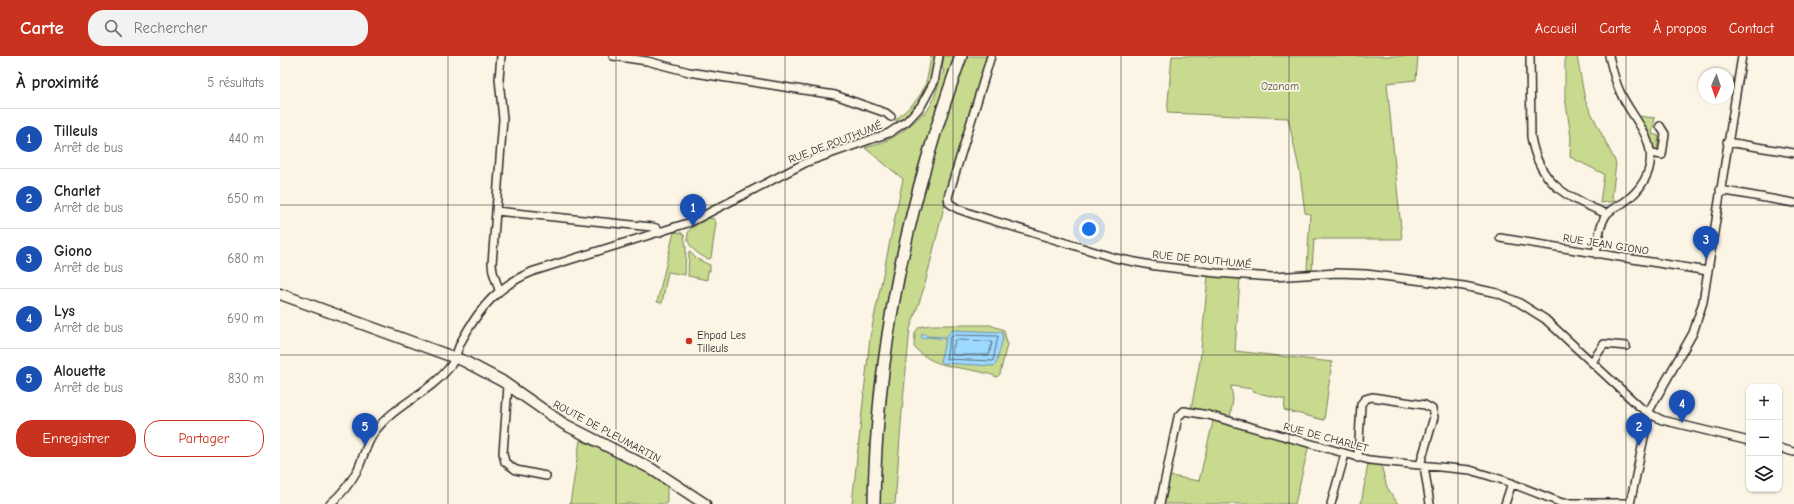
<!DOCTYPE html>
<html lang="fr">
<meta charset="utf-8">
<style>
:root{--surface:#fff;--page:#f2f2f2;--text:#222;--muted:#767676;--line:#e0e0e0;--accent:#c8321e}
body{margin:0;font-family:"Comic Neue",sans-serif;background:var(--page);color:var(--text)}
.controls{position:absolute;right:12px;bottom:12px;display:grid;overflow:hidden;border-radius:8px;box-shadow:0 1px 3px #0004}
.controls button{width:36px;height:36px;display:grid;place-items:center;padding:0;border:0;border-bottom:1px solid var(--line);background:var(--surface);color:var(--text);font:20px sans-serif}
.compass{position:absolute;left:1418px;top:12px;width:36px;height:36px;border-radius:50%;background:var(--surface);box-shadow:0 1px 3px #0004;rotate:182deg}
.you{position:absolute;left:809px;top:173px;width:14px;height:14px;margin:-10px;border:3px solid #fff;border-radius:50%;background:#1a73e8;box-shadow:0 0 0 6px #1a73e833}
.badge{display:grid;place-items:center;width:26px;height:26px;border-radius:50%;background:var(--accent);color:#fff;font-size:13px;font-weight:700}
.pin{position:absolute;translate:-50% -33px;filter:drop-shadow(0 1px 2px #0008)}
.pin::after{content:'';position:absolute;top:21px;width:14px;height:12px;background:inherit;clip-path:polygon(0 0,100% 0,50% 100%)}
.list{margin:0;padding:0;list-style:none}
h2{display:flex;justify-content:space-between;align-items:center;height:52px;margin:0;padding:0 16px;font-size:17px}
h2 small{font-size:13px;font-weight:400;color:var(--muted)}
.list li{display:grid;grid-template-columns:26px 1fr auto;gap:12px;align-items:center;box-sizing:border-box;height:60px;padding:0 16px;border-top:1px solid var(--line)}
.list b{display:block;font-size:15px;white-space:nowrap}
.list p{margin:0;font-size:13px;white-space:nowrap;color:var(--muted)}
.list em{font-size:13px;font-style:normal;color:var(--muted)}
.actions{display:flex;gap:8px;padding:12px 16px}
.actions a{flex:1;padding:9px 0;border:1px solid var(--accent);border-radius:16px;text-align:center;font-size:14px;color:var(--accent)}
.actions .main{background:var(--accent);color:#fff}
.icon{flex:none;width:22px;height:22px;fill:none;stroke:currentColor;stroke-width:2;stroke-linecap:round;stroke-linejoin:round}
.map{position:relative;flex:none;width:1514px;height:448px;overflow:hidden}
header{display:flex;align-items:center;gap:24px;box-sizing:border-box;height:56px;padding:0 20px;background:var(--accent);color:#fff}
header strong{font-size:19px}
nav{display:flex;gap:22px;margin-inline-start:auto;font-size:14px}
.search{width:280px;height:36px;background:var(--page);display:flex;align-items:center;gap:10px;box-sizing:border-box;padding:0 14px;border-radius:16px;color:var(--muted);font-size:15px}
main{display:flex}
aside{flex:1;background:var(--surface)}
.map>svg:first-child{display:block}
</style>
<header>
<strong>Carte</strong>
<div class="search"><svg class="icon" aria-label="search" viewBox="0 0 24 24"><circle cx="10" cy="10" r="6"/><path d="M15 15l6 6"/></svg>Rechercher</div>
<nav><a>Accueil</a><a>Carte</a><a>À propos</a><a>Contact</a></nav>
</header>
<main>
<aside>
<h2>À proximité<small>5 résultats</small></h2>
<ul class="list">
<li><span class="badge" style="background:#1a4fb4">1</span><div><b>Tilleuls</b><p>Arrêt de bus</p></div><em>440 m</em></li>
<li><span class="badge" style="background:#1a4fb4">2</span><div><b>Charlet</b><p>Arrêt de bus</p></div><em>650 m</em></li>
<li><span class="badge" style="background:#1a4fb4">3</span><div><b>Giono</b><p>Arrêt de bus</p></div><em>680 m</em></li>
<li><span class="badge" style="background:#1a4fb4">4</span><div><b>Lys</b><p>Arrêt de bus</p></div><em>690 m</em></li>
<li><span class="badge" style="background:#1a4fb4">5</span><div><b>Alouette</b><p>Arrêt de bus</p></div><em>830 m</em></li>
</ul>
<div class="actions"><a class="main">Enregistrer</a><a>Partager</a></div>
</aside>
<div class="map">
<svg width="1514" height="448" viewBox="0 0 1514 448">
<rect width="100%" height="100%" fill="#fcf5e5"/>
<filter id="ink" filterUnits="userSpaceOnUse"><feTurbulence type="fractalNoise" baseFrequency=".025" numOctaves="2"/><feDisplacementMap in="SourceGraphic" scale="8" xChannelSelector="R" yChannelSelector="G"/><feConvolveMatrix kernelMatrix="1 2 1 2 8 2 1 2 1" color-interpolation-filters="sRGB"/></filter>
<g filter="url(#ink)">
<path fill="#c8da8e" stroke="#7a825c" d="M651,0H655C653,28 639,51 617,68L616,64C623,56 632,50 638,42C647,30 649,14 651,0Z
M664,0H676C637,99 611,203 598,309C593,355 592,401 589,448H572L590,281L623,123L585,92C611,85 625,76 643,57L645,58L652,47L664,14L662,13Z
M688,0H708L665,139L664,151L644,232L630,273L622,355L615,448H600C601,295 632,142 688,0Z
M892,0H1138L1136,24L1107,27L1122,183H1034L1032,214H1027L1030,158L1025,157L1020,117L1008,62L887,57Z
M1285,0H1297L1305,44L1336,107L1332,142L1337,145L1320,147L1324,118L1290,101L1291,81L1285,41Z
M1359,60L1375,62L1372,78L1379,80L1377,93L1374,92L1371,82Z
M429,162L434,163L436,167L431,202L429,203C418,200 401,186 410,173C414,167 424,165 429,162Z
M394,176L402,177L404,179L406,192L405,219L388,216L382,247L377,246Z
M409,195L417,203L430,209V215H428L427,224L408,220Z
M928,220L960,223L955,295L1052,306L1044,364L1004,354L1005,343L973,336V333L951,330L953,344L950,362L911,353L920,305Z
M650,269H710L724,274L727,288L720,318L717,321C689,309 656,316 634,291L635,277L639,271Z
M934,361L1029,389L1015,448H880L885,419L919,425Z
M300,384L348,405L387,428V448H290Z
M1088,408L1101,409L1107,431L1118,448H1081Z"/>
<path fill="#9ed9ff" stroke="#7093aa" d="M672,274L722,276L723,282L716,308L713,310L662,307L660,305L666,283L647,281L643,283L641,281L643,277L647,280L666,281Z"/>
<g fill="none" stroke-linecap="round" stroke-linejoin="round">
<path stroke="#597180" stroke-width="1" d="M674,279L718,280L713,305L666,303L670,282Z
M677,284L711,285L712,287L709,299H673L672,296L675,285Z"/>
<defs>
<path id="minor" d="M333,0L367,5L409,16L555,39L606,57L611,61
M711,0L668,141L669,147L678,153L695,159L835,202L876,210L936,217L993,221L1057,217L1086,218L1184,230L1217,237L1238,246L1265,263L1360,351L1370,358L1382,364L1469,385
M1250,0L1251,81C1259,128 1286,141 1327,158
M1447,86L1514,97
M1370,97L1382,99L1385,78L1380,70
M1440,134L1514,147
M216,155L372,171L376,172L379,177
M1220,182L1428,215
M1316,198C1318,185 1319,170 1326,159C1330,154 1337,150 1343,147C1360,135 1373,117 1370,95C1367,74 1350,57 1341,38C1335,26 1332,13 1329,0
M219,234L213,216L212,208L223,63L219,23L221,0
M1312,306L1324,288L1346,290
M228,330L223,397L225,406L236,414L266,420
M1499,392L1514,396
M1078,402L1081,348L1085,343L1092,341L1145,349L1152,353L1154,361L1140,409
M1144,410L1150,448
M50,448C62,438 71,426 78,413C84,400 87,385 96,374C116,348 149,337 169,312C176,304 177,293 182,284C200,251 219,229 254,215L411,166L527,106L609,77L627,65L641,50L654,26L659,0
M880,448L898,361L904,355L928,359L1089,404L1190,414L1223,424L1282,447H1350
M1051,448L1065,398
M1225,448L1232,427
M1350,448L1370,353L1413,277L1423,246L1462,0"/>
<path id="secondary" d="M0,238L184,305L222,325L284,368L370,412L425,448"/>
<path id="primary" d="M594,448C596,292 628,146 681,0"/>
</defs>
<use href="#minor" stroke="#2b2b2b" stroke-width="10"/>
<use href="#secondary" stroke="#2b2b2b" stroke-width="13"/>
<use href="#primary" stroke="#2b2b2b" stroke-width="14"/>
<use href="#minor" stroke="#fcf5e5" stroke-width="7"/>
<use href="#secondary" stroke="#fcf5e5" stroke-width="10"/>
<use href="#primary" stroke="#fcf5e5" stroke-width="11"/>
</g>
</g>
<path fill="none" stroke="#2b2b2b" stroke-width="1" stroke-opacity="0.55" d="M168,0V448M336,0V448M505,0V448M673,0V448M841,0V448M1009,0V448M1178,0V448M1346,0V448M0,149H1514M0,299H1514"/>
<circle fill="#c8321e" stroke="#fcf5e5" stroke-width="1.5" cx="409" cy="285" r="4"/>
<g text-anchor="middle" stroke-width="3.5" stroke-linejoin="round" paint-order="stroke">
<g font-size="11" fill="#525744" stroke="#fcf5e5">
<text x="1000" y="34">Ozanam</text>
</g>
<g font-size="11" fill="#2b2b2b" stroke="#fcf5e5">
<text transform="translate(555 86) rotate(-21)" y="4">RUE DE POUTHUMÉ</text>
<text transform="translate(1326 188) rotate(9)" y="4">RUE JEAN GIONO</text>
<text transform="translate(922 203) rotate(6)" y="4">RUE DE POUTHUMÉ</text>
<text transform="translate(327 375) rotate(28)" y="4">ROUTE DE PLEUMARTIN</text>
<text transform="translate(1046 381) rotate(15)" y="4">RUE DE CHARLET</text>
</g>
<g font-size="11" fill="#2b2b2b" stroke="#fcf5e5" text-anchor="start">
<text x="417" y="283">Ehpad Les<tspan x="417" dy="13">Tilleuls</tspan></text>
</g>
</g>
</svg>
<div class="controls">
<button>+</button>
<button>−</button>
<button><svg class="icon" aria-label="layers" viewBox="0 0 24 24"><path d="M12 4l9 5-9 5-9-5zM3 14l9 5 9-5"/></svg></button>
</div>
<svg class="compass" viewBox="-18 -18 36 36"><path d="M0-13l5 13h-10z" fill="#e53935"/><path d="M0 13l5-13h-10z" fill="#767676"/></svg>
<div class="you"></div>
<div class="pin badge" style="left:413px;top:171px;background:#1a4fb4">1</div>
<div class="pin badge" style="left:1359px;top:390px;background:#1a4fb4">2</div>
<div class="pin badge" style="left:1426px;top:203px;background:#1a4fb4">3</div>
<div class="pin badge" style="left:1402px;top:367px;background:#1a4fb4">4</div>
<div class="pin badge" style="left:85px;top:390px;background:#1a4fb4">5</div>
</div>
</main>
